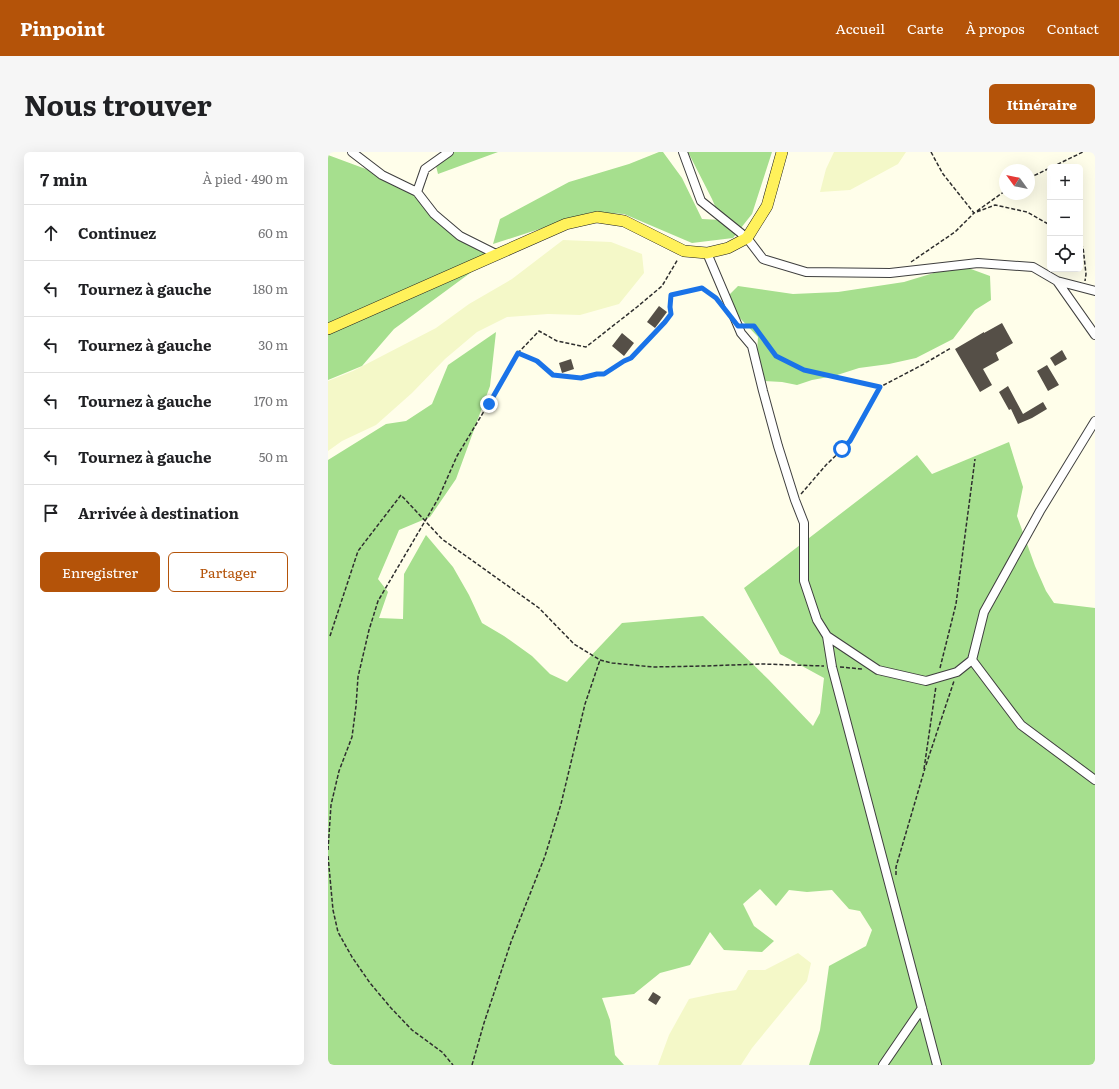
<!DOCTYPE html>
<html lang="fr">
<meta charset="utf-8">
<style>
:root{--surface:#fff;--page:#f6f6f6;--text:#202124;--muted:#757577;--line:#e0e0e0;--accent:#b45309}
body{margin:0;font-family:Literata,serif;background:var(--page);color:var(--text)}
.controls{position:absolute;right:12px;top:12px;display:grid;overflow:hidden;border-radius:6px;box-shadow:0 4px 16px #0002}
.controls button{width:36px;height:36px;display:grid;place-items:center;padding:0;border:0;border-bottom:1px solid var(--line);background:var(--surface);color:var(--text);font:20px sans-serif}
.compass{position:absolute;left:671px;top:12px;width:36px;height:36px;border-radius:50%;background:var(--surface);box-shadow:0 4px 16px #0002;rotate:303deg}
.stop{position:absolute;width:12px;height:12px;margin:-9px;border:3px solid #1a73e8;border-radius:50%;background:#fff}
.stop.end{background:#1a73e8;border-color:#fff;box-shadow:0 1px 4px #0008}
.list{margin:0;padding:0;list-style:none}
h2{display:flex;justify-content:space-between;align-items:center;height:52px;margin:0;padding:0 16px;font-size:17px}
h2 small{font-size:13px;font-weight:400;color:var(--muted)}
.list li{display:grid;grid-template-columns:26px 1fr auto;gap:12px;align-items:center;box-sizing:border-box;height:56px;padding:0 16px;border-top:1px solid var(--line)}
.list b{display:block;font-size:15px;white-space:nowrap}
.list em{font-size:13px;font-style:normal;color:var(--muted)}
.actions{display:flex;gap:8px;padding:12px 16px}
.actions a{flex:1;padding:9px 0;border:1px solid var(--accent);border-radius:6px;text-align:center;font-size:14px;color:var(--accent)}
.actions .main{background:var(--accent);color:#fff}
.icon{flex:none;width:22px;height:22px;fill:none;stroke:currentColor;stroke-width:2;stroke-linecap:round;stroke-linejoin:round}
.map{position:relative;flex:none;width:767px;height:913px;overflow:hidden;border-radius:6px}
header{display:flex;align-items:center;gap:24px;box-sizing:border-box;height:56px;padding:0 20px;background:var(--accent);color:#fff}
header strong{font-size:19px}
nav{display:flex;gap:22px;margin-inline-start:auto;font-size:14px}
.intro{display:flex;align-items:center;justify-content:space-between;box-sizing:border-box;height:96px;padding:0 24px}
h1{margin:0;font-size:28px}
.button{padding:10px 18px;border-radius:6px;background:var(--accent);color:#fff;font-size:14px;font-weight:700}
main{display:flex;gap:24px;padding:0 24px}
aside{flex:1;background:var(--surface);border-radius:6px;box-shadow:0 4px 16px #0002}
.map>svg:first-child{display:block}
</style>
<header>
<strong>Pinpoint</strong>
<nav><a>Accueil</a><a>Carte</a><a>À propos</a><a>Contact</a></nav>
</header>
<div class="intro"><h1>Nous trouver</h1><a class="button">Itinéraire</a></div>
<main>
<aside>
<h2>7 min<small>À pied · 490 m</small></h2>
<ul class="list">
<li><svg class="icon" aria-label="ahead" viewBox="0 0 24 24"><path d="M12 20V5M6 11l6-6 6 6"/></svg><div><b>Continuez</b></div><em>60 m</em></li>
<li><svg class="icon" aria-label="left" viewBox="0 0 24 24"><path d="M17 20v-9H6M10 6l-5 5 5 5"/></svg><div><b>Tournez à gauche</b></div><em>180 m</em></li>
<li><svg class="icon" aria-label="left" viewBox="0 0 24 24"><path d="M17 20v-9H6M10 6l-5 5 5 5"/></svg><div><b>Tournez à gauche</b></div><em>30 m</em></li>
<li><svg class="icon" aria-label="left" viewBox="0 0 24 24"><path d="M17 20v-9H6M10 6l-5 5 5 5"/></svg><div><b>Tournez à gauche</b></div><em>170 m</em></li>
<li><svg class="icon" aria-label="left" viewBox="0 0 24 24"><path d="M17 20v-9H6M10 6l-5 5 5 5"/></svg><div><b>Tournez à gauche</b></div><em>50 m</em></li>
<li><svg class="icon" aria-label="arrive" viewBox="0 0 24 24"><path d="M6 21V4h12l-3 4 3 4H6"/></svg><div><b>Arrivée à destination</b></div></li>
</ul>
<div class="actions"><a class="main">Enregistrer</a><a>Partager</a></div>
</aside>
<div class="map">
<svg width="767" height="913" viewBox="0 0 767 913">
<rect width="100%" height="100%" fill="#fffeea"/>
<path fill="#f4f8c8" d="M506,0H578L570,12L522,38L492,40L498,17Z
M235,88L283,90L314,102L316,121L291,152L252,163L220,162L179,165L149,180L117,207L84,241L48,273L14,289L0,299V229L25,219L108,176L141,152L184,127Z
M470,801L483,811L479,829L424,896L413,913H330L341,883L361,847L389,841L408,838L420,818H437Z"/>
<path fill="#a6df8e" d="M121,0H170L110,22L107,10Z
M331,0H335L354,26L374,67L393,68L384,47L360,0H444L424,62L405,86L364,91L296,62L264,60L165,92L172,67L241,30L301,12Z
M0,3L54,23L89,40L132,84L168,102L66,177L34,214L0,228Z
M632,113L662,124L663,148L647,158L625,187L588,206L561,212L531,216L506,224L484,228L469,233L454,230L436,229L429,200L430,185L409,163L399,145L410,134L465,142L510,140L576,130Z
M168,180L162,234L128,327L102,365L71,378L50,427L60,440L51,466L75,467L76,422L98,383L125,415L141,443L154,471L176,484L204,504L222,522L239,530L258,509L294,471L375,464L440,527L485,574L492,561L496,526L452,502L416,436L589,303L604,322L681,290L695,335L689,364L707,414L718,439L726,451L767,456V913H481L492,878L501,814L538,794L544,778L532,759L521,757L504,738L479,740L461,738L448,754L432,737L415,752L426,774L446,789L434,800L396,798L382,780L362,813L332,821L306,842L274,846L282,868L287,903L296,913H0V308L58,272L78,269L104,252L120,213Z"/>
<path fill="#554f47" d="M331,154L339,160L327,176L319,170Z
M674,171L685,191L668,201L671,208L655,217L664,233L652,240L627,197L656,180V181Z
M294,181L306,191L296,204L284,194Z
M734,198L739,207L727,214L722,206Z
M243,207L246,217L234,221L231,211Z
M719,213L731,233L720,239L709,219Z
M680,234L695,262L715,250L719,257L704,266L690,272L683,257L681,258L671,240Z
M325,840L333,845L328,853L320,848Z"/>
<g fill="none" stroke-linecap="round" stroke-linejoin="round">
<defs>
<path id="minor" d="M24,0L54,23L89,40
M121,0L97,17L89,40L106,62L132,84L168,102
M355,0L373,49L419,86L435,107L478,120L562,121L650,111L705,115L729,129L767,183
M379,101L413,181L424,194L435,239L450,294L467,348L476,371V429L489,468L499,484L504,515L609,913
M729,129L767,139
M767,269L712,359L656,460L644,508L693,573L767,628
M499,484L550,518L598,529L629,520L644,508
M555,913L594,856"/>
<path id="major" d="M0,177L238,72L269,65L296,69L356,99L379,101L400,96L419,86L439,54L454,0"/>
</defs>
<use href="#minor" stroke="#3f3f3f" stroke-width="10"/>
<use href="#major" stroke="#1d1d1d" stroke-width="12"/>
<path stroke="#2e2e2e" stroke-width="1.5" stroke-dasharray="4 2" stroke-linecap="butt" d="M603,0L615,22L646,61L667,53L699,60L722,73
M724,15L755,0
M701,26L722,16
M649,59L677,39
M752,92L755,95L758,122L757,129
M583,110L627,80L646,61
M418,174H426L448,204L476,218L552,235
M190,201L209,209L225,223L253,226L269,222H276L296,209L303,206L337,170L343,162L342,155L343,143L374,137L388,146L390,149
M473,342L498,313L523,289L552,235L594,213L623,196
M2,484L30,399L73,343L114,387L211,456L246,492L272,508L284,511L325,515L376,514L434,512L496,514
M512,515L534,517
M612,516L628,452L647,307
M598,613L626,529
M596,617L608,534
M0,698L3,653L11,619L24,585L28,554L30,525L41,478L50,449L110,347L129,304L176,226L190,201L211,179L229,189L258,195L309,155L334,134L350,107
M0,704L5,758L10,780L24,805L42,831L63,856L84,878L114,900L125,913
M568,723V715L597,616
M144,913L156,871L183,790L217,704L233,652L257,552L272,508"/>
<use href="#minor" stroke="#fff" stroke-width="8"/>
<use href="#major" stroke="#fff15a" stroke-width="11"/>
</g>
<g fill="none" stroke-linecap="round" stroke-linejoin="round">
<path stroke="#1a73e8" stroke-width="5" d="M161,252L190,201L209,209L225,223L253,226L269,222H276L296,209L303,206L337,170L343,162L342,155L343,143L374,136L388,146L410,174H426L448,204L476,218L552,235L522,289L514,297"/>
</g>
</svg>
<div class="controls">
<button>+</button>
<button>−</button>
<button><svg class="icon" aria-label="locate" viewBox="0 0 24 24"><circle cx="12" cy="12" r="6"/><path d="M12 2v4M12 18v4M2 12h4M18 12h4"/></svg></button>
</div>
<svg class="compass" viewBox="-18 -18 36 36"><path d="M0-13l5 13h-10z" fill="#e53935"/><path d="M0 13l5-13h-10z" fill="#757577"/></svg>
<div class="stop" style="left:514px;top:297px"></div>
<div class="stop end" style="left:161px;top:252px"></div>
</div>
</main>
